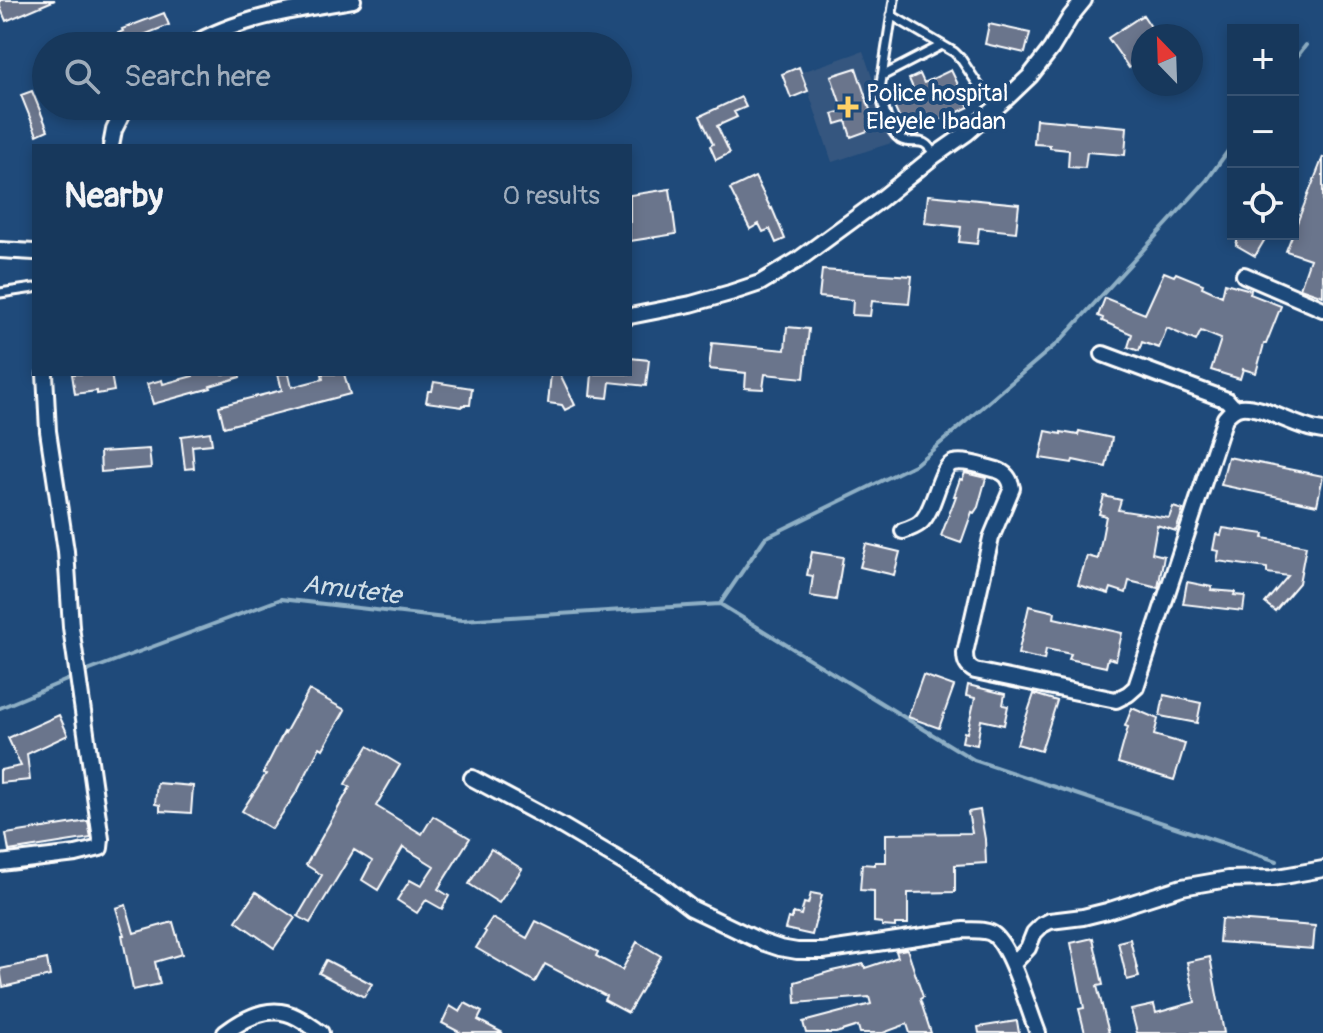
<!DOCTYPE html>
<meta charset="utf-8">
<style>
:root{--surface:#17385c;--page:#203f62;--text:#f1f3f6;--muted:#9eacbb;--line:#365272}
body{margin:0;font-family:Pangolin,sans-serif;background:var(--page);color:var(--text)}
.controls{position:absolute;right:24px;top:24px;display:grid;overflow:hidden;border-radius:0px;box-shadow:0 4px 12px #0003}
.controls button{width:72px;height:72px;display:grid;place-items:center;padding:0;border:0;border-bottom:2px solid var(--line);background:var(--surface);color:var(--text);font:40px sans-serif}
.compass{position:absolute;left:1131px;top:24px;width:72px;height:72px;border-radius:50%;background:var(--surface);box-shadow:0 4px 12px #0003;rotate:337deg}
.list{margin:0;padding:0;list-style:none}
h2{display:flex;justify-content:space-between;align-items:center;height:104px;margin:0;padding:0 32px;font-size:34px}
h2 small{font-size:26px;font-weight:400;color:var(--muted)}
.icon{flex:none;width:44px;height:44px;fill:none;stroke:currentColor;stroke-width:2;stroke-linecap:round;stroke-linejoin:round}
.map{position:relative;flex:none;width:1323px;height:1033px;overflow:hidden}
.search{position:absolute;background:var(--surface);box-shadow:0 4px 12px #0003;left:32px;top:32px;width:600px;height:88px;display:flex;align-items:center;gap:20px;box-sizing:border-box;padding:0 28px;border-radius:44px;color:var(--muted);font-size:30px}
.panel{position:absolute;background:var(--surface);box-shadow:0 4px 12px #0003;left:32px;top:144px;width:600px;height:232px;border-radius:0px}
.map>svg:first-child{display:block}
</style>
<div class="map">
<svg width="1323" height="1033" viewBox="0 0 1323 1033">
<rect width="100%" height="100%" fill="#1f4a7a"/>
<filter id="ink" filterUnits="userSpaceOnUse"><feTurbulence type="fractalNoise" baseFrequency=".0125" numOctaves="2"/><feDisplacementMap in="SourceGraphic" scale="16" xChannelSelector="R" yChannelSelector="G"/><feConvolveMatrix kernelMatrix="1 2 1 2 8 2 1 2 1" color-interpolation-filters="sRGB"/></filter>
<g filter="url(#ink)">
<path fill="#36577f" d="M863,51L894,142L832,162L802,72Z"/>
<g fill="none" stroke-linecap="round" stroke-linejoin="round">
<path stroke="#8eafc5" stroke-width="4" d="M1293,62L1306,45
M720,604L765,538L916,464L1061,340L1207,180L1233,144
M720,604L974,760L1277,861
M82,673L281,599L462,620L720,604
M0,708L74,677"/>
</g>
<path fill="#6b748c" stroke="#fff" stroke-width="2" d="M0,0H55L6,21L0,7Z
M164,13L169,25L123,43L124,46H89L123,31L122,29Z
M1143,15L1157,36H1143V59L1129,68L1108,38Z
M989,24L1030,33L1025,53L985,44Z
M799,67L808,91L791,98L782,74Z
M856,68L876,128L851,137L846,121L836,124L833,114L843,111L831,76Z
M951,70L969,107L927,127L929,130L918,135H907L890,98L913,88L909,79L920,74L924,83Z
M32,91L48,130L37,135L21,95Z
M741,97L746,107L734,112L737,117L717,126L730,153L716,160L710,146L713,144L700,116Z
M1036,119L1127,127L1125,155L1087,152L1085,168L1068,167L1069,150L1050,148V145L1034,144Z
M1323,157V296L1300,288L1310,259L1286,251Z
M755,177L771,209L772,208L785,239L776,243L770,229L763,232L759,224L750,229L730,189Z
M670,189L676,234L630,241V195Z
M928,195L1019,204L1016,232L979,228L977,244L959,242L961,227L925,223Z
M1239,234H1268L1255,256L1236,245Z
M822,270L912,276L909,304L872,301L870,316L852,315L853,300L819,297Z
M1164,272L1174,276L1176,273L1203,284L1202,287L1222,296L1225,283L1251,290L1250,294L1281,306L1266,344H1264L1256,373L1243,369L1240,379L1211,370L1221,339L1201,331L1196,341L1167,328L1159,348L1142,342L1139,351L1128,347L1132,334L1102,321L1103,318L1098,316L1105,298L1145,314Z
M787,327L809,329L804,378L765,374L763,389L745,388L746,373L709,369L712,343L785,350Z
M630,358L649,360L646,386L610,382L608,398L590,396L592,374H630Z
M72,374H111L114,391L97,394V391L75,394Z
M193,374H239L240,377L210,386L211,388L153,404L147,384L162,380L163,384L193,376Z
M278,374H289L292,387L323,379L322,374H344L350,394L224,427L219,406L282,390Z
M551,374H560L575,405L565,410L562,405L548,403Z
M434,382L472,388L470,405H463L462,407L426,402L428,391H432Z
M1046,431L1061,434V432L1078,435L1079,431L1112,438L1106,467L1073,460L1072,463L1040,458Z
M210,432L212,444L192,446L194,468L185,469L181,436Z
M149,449L151,468L101,472L100,452Z
M1228,457L1323,476L1317,505L1221,485Z
M965,473L986,478L978,507L974,513L972,512L961,543L941,536L956,496H954L960,479L962,480Z
M1104,496L1121,500L1118,510L1169,518L1173,507L1183,510L1176,531L1157,525L1152,553L1164,556L1158,588L1129,581L1126,593L1111,588L1109,594L1078,585L1087,556L1098,559L1106,516L1099,514Z
M1223,528L1264,534L1263,538L1306,546L1299,583L1275,611L1265,603L1288,576L1267,573V568L1217,561L1219,551L1213,550L1216,534L1221,535Z
M866,544L900,552L894,575L860,567Z
M812,552L843,557L836,600L810,596L813,576L807,575Z
M1187,582L1212,587L1211,590L1235,592L1234,595L1245,596L1243,611L1183,604Z
M1029,606L1055,612L1054,618L1122,633L1116,660L1108,658L1106,667L1069,659L1071,654L1046,649L1044,660L1018,654Z
M923,675L954,686L939,728L908,717Z
M968,685L1005,694L1003,705L1008,706L1004,725L981,720L977,745L962,742L964,732L967,733L975,698L966,696Z
M309,690L345,710L323,749L320,747L298,790L272,829L242,811L266,774L263,773L284,732L285,733Z
M1034,694L1057,701L1041,751L1017,744Z
M1164,695L1201,703L1197,723L1160,716Z
M1132,708L1158,719L1154,735L1185,744L1174,780L1118,763L1128,727L1125,726Z
M59,715L68,735L27,754L30,780L0,783V770L21,766L8,738Z
M368,746L400,765L376,806L422,834L433,816L470,838L438,889L449,896L442,909L426,900L417,913L397,900L410,880L421,886L434,866L403,847L378,890L362,880L372,861L354,850L310,923L298,916L322,875L306,865L350,787L345,784Z
M157,783L193,786L191,813L160,811V805L155,804Z
M980,810L985,839L986,863L955,865V892L908,893V924H895V927L882,926V923L874,922V891L860,890L862,864L875,865V862H886V834L972,833L968,812Z
M88,821L91,838L9,851L6,834Z
M491,849L522,869L499,903L469,884Z
M256,892L295,918L274,948L236,921Z
M811,893L822,895L812,935L785,929L788,918L792,919L793,913L801,915L804,903L808,904Z
M126,905L134,933L173,922L182,954L155,962L160,984L133,990L122,935H124L116,908Z
M492,918L527,938L536,921L598,952L596,956L622,970L637,942L661,956L628,1013L604,1000L606,996L545,964L535,982L476,948L486,932L484,930Z
M1221,919L1315,926L1313,949L1219,942Z
M1093,938L1103,985L1097,986L1109,1033H1085L1079,1009L1084,1008L1071,943Z
M1130,939L1139,977L1127,980L1118,942Z
M907,949L923,997L920,999L931,1033H910L907,1024L883,1033H860L858,1026L836,1033H806L803,1022L871,1004L869,997L796,1003L795,982L832,971L864,964L865,968L898,957L896,951Z
M1210,957L1224,1033H1137L1131,1010L1154,1005L1156,1013L1195,1002L1187,962Z
M47,959L50,976L3,987L0,969Z
M326,960L372,984L364,997L319,973Z
M465,1003L482,1012L478,1020L503,1033H461L442,1023L450,1006L460,1012Z
M1017,1021L1019,1033H979L978,1027Z"/>
<g fill="none" stroke-linecap="round" stroke-linejoin="round">
<defs>
<path id="service" d="M894,0L880,90C882,103 888,131 900,139C914,147 923,133 934,155
M891,15L954,52L961,59L983,92
M882,76L942,45
M0,293L34,288"/>
<path id="minor" d="M190,46C239,17 298,9 353,0
M111,146L114,130L126,106
M0,250L34,252
M1244,275L1323,309
M630,316L691,304L730,293L760,283L798,260L880,200L934,156L967,133L1007,98L1030,76L1051,49L1071,16L1084,0
M1103,354L1227,400L1235,409
M903,531C909,529 915,527 920,523C935,511 939,467 953,463C965,460 985,467 997,470C1006,473 1010,478 1012,488L991,538L965,653C965,662 967,667 975,671L1116,700L1128,694L1136,687L1225,418C1229,413 1234,408 1241,407C1261,404 1298,429 1323,431
M472,778L560,825L660,884L691,908L762,942L780,948L797,951H823L964,930C973,931 987,929 994,935C1011,948 1029,1011 1038,1033
M0,863L76,854L100,848L101,839L71,627L66,551L48,431L45,374
M1013,964L1028,948L1034,933L1042,925L1050,921L1083,917L1107,911L1182,887L1228,879L1272,878L1323,869
M225,1033C242,1020 264,1007 286,1013C299,1016 310,1026 321,1033"/>
</defs>
<use href="#service" stroke="#fff" stroke-width="13"/>
<use href="#minor" stroke="#fff" stroke-width="20"/>
<use href="#service" stroke="#1f4a7a" stroke-width="7"/>
<use href="#minor" stroke="#1f4a7a" stroke-width="14"/>
</g>
</g>
<path fill="#ffd166" stroke="#1f4a7a" stroke-width="3" d="M844 95h8v8h8v8h-8v8h-8v-8h-8v-8h8z"/>
<g text-anchor="middle" stroke-width="8" stroke-linejoin="round" paint-order="stroke">
<g font-size="24" fill="#fff" stroke="#1f4a7a" text-anchor="start">
<text x="866" y="101">Police hospital<tspan x="866" dy="28">Eleyele Ibadan</tspan></text>
</g>
<g font-size="26" font-style="italic" fill="#d0dee7" stroke="#1f4a7a">
<text transform="translate(352 589) rotate(7)" y="9">Amutete</text>
</g>
</g>
</svg>
<div class="controls">
<button>+</button>
<button>−</button>
<button><svg class="icon" aria-label="locate" viewBox="0 0 24 24"><circle cx="12" cy="12" r="6"/><path d="M12 2v4M12 18v4M2 12h4M18 12h4"/></svg></button>
</div>
<svg class="compass" viewBox="-18 -18 36 36"><path d="M0-13l5 13h-10z" fill="#e53935"/><path d="M0 13l5-13h-10z" fill="#9eacbb"/></svg>
<div class="search"><svg class="icon" aria-label="search" viewBox="0 0 24 24"><circle cx="10" cy="10" r="6"/><path d="M15 15l6 6"/></svg>Search here</div>
<section class="panel">
<h2>Nearby<small>0 results</small></h2>
<ul class="list">
</ul>
</section>
</div>
